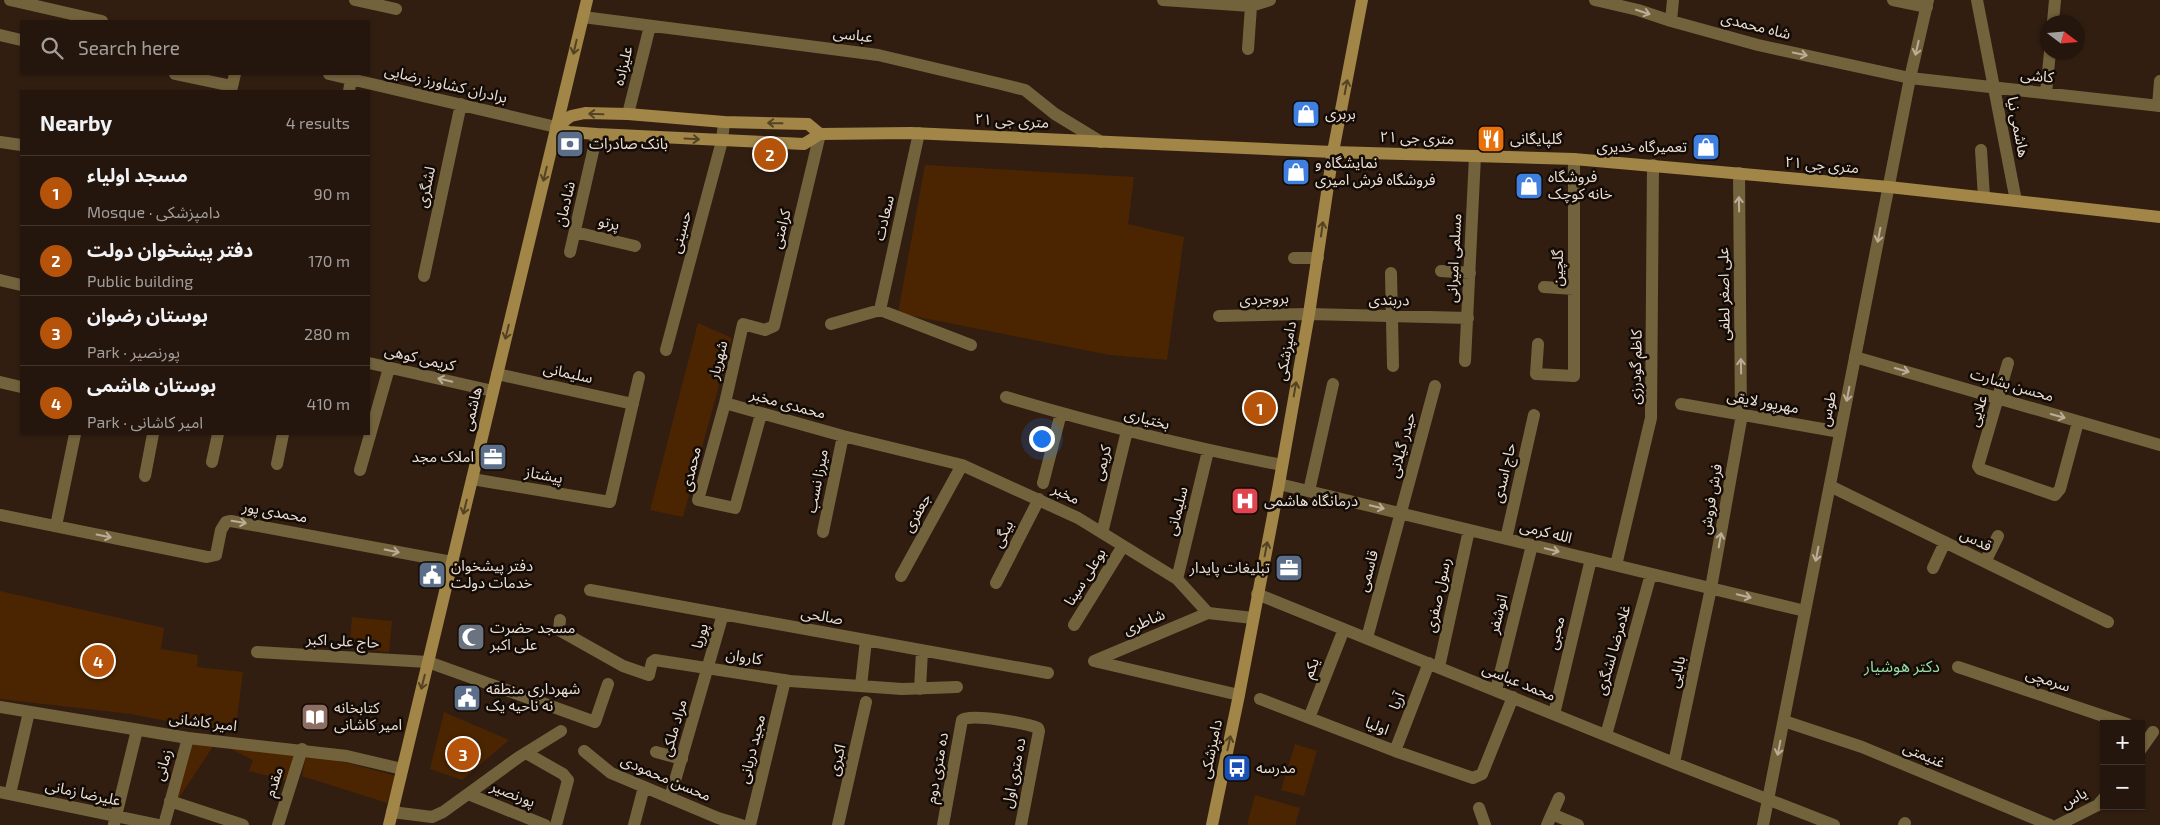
<!DOCTYPE html>
<meta charset="utf-8">
<style>
:root{--surface:#25160d;--page:#31231b;--text:#f1f3f6;--muted:#a39f9d;--line:#42352e;--accent:#b45309}
body{margin:0;font-family:"Exo 2","Noto Sans Arabic",sans-serif;background:var(--page);color:var(--text)}
.controls{position:absolute;right:15px;bottom:15px;display:grid;overflow:hidden;border-radius:0px;box-shadow:0 1px 4px #0004}
.controls button{width:45px;height:45px;display:grid;place-items:center;padding:0;border:0;border-bottom:1px solid var(--line);background:var(--surface);color:var(--text);font:25px sans-serif}
.compass{position:absolute;left:2040px;top:15px;width:45px;height:45px;border-radius:50%;background:var(--surface);box-shadow:0 1px 4px #0004;rotate:106deg}
.you{position:absolute;left:1041px;top:438px;width:18px;height:18px;margin:-12px;border:4px solid #fff;border-radius:50%;background:#1a73e8;box-shadow:0 0 0 8px #1a73e833}
.badge{display:grid;place-items:center;width:32px;height:32px;border-radius:50%;background:var(--accent);color:#fff;font-size:16px;font-weight:700}
.pin{position:absolute;translate:-50% -50%;border:2px solid #fff;box-shadow:0 1px 5px #0006}
.list{margin:0;padding:0;list-style:none}
h2{display:flex;justify-content:space-between;align-items:center;height:65px;margin:0;padding:0 20px;font-size:21px}
h2 small{font-size:16px;font-weight:400;color:var(--muted)}
.list li{display:grid;grid-template-columns:32px 1fr auto;gap:15px;align-items:center;box-sizing:border-box;height:70px;padding:0 20px;border-top:1px solid var(--line)}
.list b{display:block;font-size:19px;white-space:nowrap}
.list p{margin:0;font-size:16px;white-space:nowrap;color:var(--muted)}
.list em{font-size:16px;font-style:normal;color:var(--muted)}
.icon{flex:none;width:28px;height:28px;fill:none;stroke:currentColor;stroke-width:2;stroke-linecap:round;stroke-linejoin:round}
.map{position:relative;flex:none;width:2160px;height:825px;overflow:hidden}
.search{position:absolute;background:var(--surface);box-shadow:0 1px 4px #0004;left:20px;top:20px;width:350px;height:55px;display:flex;align-items:center;gap:12px;box-sizing:border-box;padding:0 18px;border-radius:0px;color:var(--muted);font-size:19px}
.panel{position:absolute;background:var(--surface);box-shadow:0 1px 4px #0004;left:20px;top:90px;width:350px;height:345px;border-radius:0px}
.map>svg:first-child{display:block}
</style>
<div class="map">
<svg width="2160" height="825" viewBox="0 0 2160 825">
<rect width="100%" height="100%" fill="#311e11"/>
<path fill="#4b2501" d="M925,165L1134,177L1128,224L1184,237L1167,360L1110,355L898,313Z
M698,323L732,338L683,517L650,510Z
M0,591L164,628L161,649L198,655L197,667L243,672L235,734L131,714L0,699Z
M352,617L392,621L389,652L368,650V644L350,642Z
M444,712L509,740L462,780L430,769Z
M191,741L214,745L175,804Z
M1295,744L1317,751L1304,796L1281,790Z
M223,745L297,752L288,781L249,771L253,760Z
M306,755L344,762L396,776L387,803L302,776Z
M1255,795L1300,808L1295,825H1247Z"/>
<g fill="none" stroke-linecap="round" stroke-linejoin="round">
<path stroke="#73633d" stroke-width="12" d="M10,0L102,21
M355,0L396,9
M1163,0L1251,6L1270,0
M1595,0L1638,10L1671,21L1758,45L1910,78L2160,106
M1893,0L1927,7
M1977,0L2016,201
M583,17L878,55L1001,84L1025,90L1055,114L1101,142
M1671,21L1673,0
M2053,22L2055,0
M0,35L21,40
M1248,49L1251,6
M175,74L232,86
M329,74L556,127
M231,91L235,74
M349,91L351,79
M2046,93L2050,52
M2158,106L2160,81
M628,114L650,26
M0,142L21,145
M1981,150L1984,197
M575,232L635,246
M570,252L597,134
M1294,258H1318
M1441,271L1470,273
M1391,273L1393,366
M424,276L461,104
M0,280L21,285
M1544,287L1574,289
M880,310L919,133
M1219,316L1309,314L1468,318
M831,324L880,310L971,345
M1538,344L1536,374L1574,376V159
M666,350L722,141L724,122
M1855,357L2160,445
M1465,361L1475,156
M369,363L493,391
M2008,363L1978,466L1980,469L2055,495L2060,489L2078,422
M497,374L633,404
M0,382L21,387
M1006,397C1097,424 1189,447 1282,465
M725,403L843,436L962,465L1078,518L1177,579L1208,613L1253,618
M1681,404L1840,432
M761,414L735,508L698,500L725,403L743,324L765,330L774,326L820,134
M212,462L218,434
M277,464L283,434
M360,470L389,368
M145,476L153,434
M472,479L610,502L639,377
M1043,483L1061,413
M1279,484L1805,611
M1830,486L2108,622
M1309,491L1333,384
M0,515L207,557L216,555L221,530L226,522L231,521L452,562
M56,526L75,434
M823,532L843,436
M1102,533L1127,431
M1506,539L1534,415
M1985,562L1998,536
M1616,565L1651,418L1653,165
M1933,568L1945,542
M901,576L962,465
M1177,579L1208,451
M996,583L1039,499
M590,590L1048,673
M1257,594L1674,763L1834,825
M560,620L559,630L623,666L649,675L652,662L655,660L790,681L902,689L957,687
M1074,625L1123,546
M1367,638L1435,386
M257,652L428,662L595,722L608,684
M1094,661L1239,695
M1094,661L1208,613
M1439,667L1469,530
M1958,667L2127,724
M861,686L866,640
M920,689L922,651
M1496,690L1532,545
M1260,699L1395,751L1473,778L1482,774L1513,697
M1554,714L1591,559
M1309,718L1344,629
M1784,721L1862,747L2050,825
M1606,735L1651,574
M2141,749L2153,732
M584,751L611,773L718,818L741,825
M1395,751L1429,663
M656,752L682,759
M526,753L563,774L568,780L556,825
M1674,763L1711,588L1741,420L1739,173
M0,792L159,825
M10,794L29,712
M468,794L545,825
M670,798L723,614
M170,801L243,825
M1479,808L1485,825
M392,812L432,817L443,812L519,757L561,731
M1552,814L1578,825
M114,824L137,730
M164,825L188,738
M278,825L302,749
M634,825L644,787
M750,825L785,680
M838,825L866,702
M943,825L962,720C969,713 1026,723 1038,728L1039,731L1021,825
M1547,825L1559,798
M1904,825L1905,823
M2058,825L2098,805L2104,798"/>
<path stroke="#73633d" stroke-width="12" d="M0,707L188,738L347,756L402,769
M1763,825L1910,78L1928,0"/>
<path stroke="#a18648" stroke-width="12" d="M556,127L569,132L597,134L804,144L820,134L911,133L1333,152L1574,159L1889,187L2160,217
M556,127L571,116L585,113L628,114L724,122L808,124L820,134
M389,825L587,0
M1212,825L1239,695L1279,484L1309,314L1333,152L1362,0"/>
</g>
<defs><path id="oneway-shaft" d="M-6 0H5M1.5-3L5.5 0L1.5 3" fill="none" stroke-width="1.6" stroke-linecap="round" stroke-linejoin="round" transform="scale(1.25)"/></defs>
<g stroke="#bcad99">
<use href="#oneway-shaft" transform="translate(1643 12) rotate(18)"/>
<use href="#oneway-shaft" transform="translate(1917 48) rotate(103)"/>
<use href="#oneway-shaft" transform="translate(1800 54) rotate(12)"/>
<use href="#oneway-shaft" transform="translate(1739 204) rotate(-91)"/>
<use href="#oneway-shaft" transform="translate(1879 235) rotate(101)"/>
<use href="#oneway-shaft" transform="translate(1741 366) rotate(-91)"/>
<use href="#oneway-shaft" transform="translate(1902 370) rotate(16)"/>
<use href="#oneway-shaft" transform="translate(445 380) rotate(-167)"/>
<use href="#oneway-shaft" transform="translate(1848 394) rotate(101)"/>
<use href="#oneway-shaft" transform="translate(2058 416) rotate(16)"/>
<use href="#oneway-shaft" transform="translate(1377 507) rotate(14)"/>
<use href="#oneway-shaft" transform="translate(239 522) rotate(9)"/>
<use href="#oneway-shaft" transform="translate(104 536) rotate(11)"/>
<use href="#oneway-shaft" transform="translate(1720 540) rotate(-80)"/>
<use href="#oneway-shaft" transform="translate(1552 550) rotate(14)"/>
<use href="#oneway-shaft" transform="translate(392 551) rotate(11)"/>
<use href="#oneway-shaft" transform="translate(1817 554) rotate(101)"/>
<use href="#oneway-shaft" transform="translate(1744 596) rotate(14)"/>
<use href="#oneway-shaft" transform="translate(1779 748) rotate(101)"/>
</g>
<g stroke="#534223">
<use href="#oneway-shaft" transform="translate(575 47) rotate(103)"/>
<use href="#oneway-shaft" transform="translate(1346 87) rotate(-79)"/>
<use href="#oneway-shaft" transform="translate(596 114) rotate(-178)"/>
<use href="#oneway-shaft" transform="translate(775 123) rotate(-179)"/>
<use href="#oneway-shaft" transform="translate(692 139) rotate(3)"/>
<use href="#oneway-shaft" transform="translate(545 174) rotate(104)"/>
<use href="#oneway-shaft" transform="translate(1322 229) rotate(-82)"/>
<use href="#oneway-shaft" transform="translate(507 332) rotate(104)"/>
<use href="#oneway-shaft" transform="translate(1295 389) rotate(-80)"/>
<use href="#oneway-shaft" transform="translate(465 507) rotate(104)"/>
<use href="#oneway-shaft" transform="translate(1266 549) rotate(-79)"/>
<use href="#oneway-shaft" transform="translate(423 682) rotate(104)"/>
<use href="#oneway-shaft" transform="translate(1229 743) rotate(-78)"/>
</g>
<defs>
<symbol id="shop-square" viewBox="-11 -11 22 22"><rect x="-9" y="-9" width="18" height="18" rx="4" fill="#3f7fe0" stroke="#130b05"/><path d="M-5-2.5h2.3a2.7 3.5 0 0 1 5.4 0H5L5.5 6h-11ZM-1.5-2.5h3a1.5 2.3 0 0 0-3 0Z" fill="#fff"/></symbol>
<symbol id="restaurant-square" viewBox="-11 -11 22 22"><rect x="-9" y="-9" width="18" height="18" rx="4" fill="#e8710a" stroke="#130b05"/><path d="M-5-6h1v4h1v-4h1v4h1v-4h1v5L-1.5 .5V6h-2V.5L-5-1ZM5-6V6H3V1.5H1.5Q1.5-4 5-6Z" fill="#fff"/></symbol>
<symbol id="bank-square" viewBox="-11 -11 22 22"><rect x="-9" y="-9" width="18" height="18" rx="4" fill="#5c6f8a" stroke="#130b05"/><path d="M-6-4H6V4H-6ZM0-2.3a2.3 2.3 0 1 0 0 4.6a2.3 2.3 0 1 0 0-4.6Z" fill="#fff"/></symbol>
<symbol id="office-square" viewBox="-11 -11 22 22"><rect x="-9" y="-9" width="18" height="18" rx="4" fill="#5c6f8a" stroke="#130b05"/><path d="M-6-3h4V-5.5h4V-3h4V5H-6ZM-1-4.5V-3h2v-1.5ZM-6 0V1H6V0Z" fill="#fff"/></symbol>
<symbol id="hospital-square" viewBox="-11 -11 22 22"><rect x="-9" y="-9" width="18" height="18" rx="4" fill="#e0444e" stroke="#130b05"/><path d="M-5-5h3v3.5h4V-5h3V5h-3V1.5h-4V5h-3Z" fill="#fff"/></symbol>
<symbol id="civic-square" viewBox="-11 -11 22 22"><rect x="-9" y="-9" width="18" height="18" rx="4" fill="#5c6f8a" stroke="#130b05"/><path d="M-.6-6.5H3V-4.5H.6V-3L4-1V1h2V6H-6V1h2V-1L-.6-3ZM-1.2 2.5V6h2.4V2.5Z" fill="#fff"/></symbol>
<symbol id="mosque-square" viewBox="-11 -11 22 22"><rect x="-9" y="-9" width="18" height="18" rx="4" fill="#6b7280" stroke="#130b05"/><path d="M3.5-4.9A6 6 0 1 0 3.5 4.9A5 5 0 1 1 3.5-4.9Z" fill="#fff"/></symbol>
<symbol id="library-square" viewBox="-11 -11 22 22"><rect x="-9" y="-9" width="18" height="18" rx="4" fill="#8d6e63" stroke="#130b05"/><path d="M-6-4Q-3-5.5-.7-3.5V5Q-3 3-6 4ZM6-4Q3-5.5 .7-3.5V5Q3 3 6 4Z" fill="#fff"/></symbol>
<symbol id="bus-square" viewBox="-11 -11 22 22"><rect x="-9" y="-9" width="18" height="18" rx="4" fill="#1a4fb4" stroke="#130b05"/><path d="M-5-6H5V4H4V6H2V4H-2V6H-4V4H-5ZM-3.5-4V0h7V-4ZM-3.5 1.2v1.5H-2V1.2ZM2 1.2v1.5H3.5V1.2Z" fill="#fff"/></symbol>
</defs>
<g fill-rule="evenodd">
<use href="#shop-square" x="1290" y="98" width="32" height="32"/>
<use href="#restaurant-square" x="1475" y="123" width="32" height="32"/>
<use href="#bank-square" x="554" y="128" width="32" height="32"/>
<use href="#shop-square" x="1690" y="131" width="32" height="32"/>
<use href="#shop-square" x="1280" y="156" width="32" height="32"/>
<use href="#shop-square" x="1513" y="170" width="32" height="32"/>
<use href="#office-square" x="477" y="441" width="32" height="32"/>
<use href="#hospital-square" x="1229" y="485" width="32" height="32"/>
<use href="#office-square" x="1273" y="552" width="32" height="32"/>
<use href="#civic-square" x="416" y="559" width="32" height="32"/>
<use href="#mosque-square" x="455" y="621" width="32" height="32"/>
<use href="#civic-square" x="451" y="682" width="32" height="32"/>
<use href="#library-square" x="299" y="701" width="32" height="32"/>
<use href="#bus-square" x="1221" y="752" width="32" height="32"/>
</g>
<g text-anchor="middle" stroke-width="5" stroke-linejoin="round" paint-order="stroke">
<g font-size="15" fill="#ecdfd6" stroke="#130b05">
<text transform="translate(1756 26) rotate(14)" y="5">شاه محمدی</text>
<text transform="translate(853 35) rotate(7)" y="5">عباسی</text>
<text transform="translate(623 66) rotate(-76)" y="5">علیزاده</text>
<text transform="translate(2037 76) rotate(6)" y="5">کاشی</text>
<text transform="translate(446 84) rotate(13)" y="5">برادران کشاورز رضایی</text>
<text transform="translate(1012 121) rotate(3)" y="5">۲۱ متری جی</text>
<text transform="translate(2018 127) rotate(79)" y="5">هاشمی نیا</text>
<text transform="translate(1417 138) rotate(2)" y="5">۲۱ متری جی</text>
<text transform="translate(1822 165) rotate(5)" y="5">۲۱ متری جی</text>
<text transform="translate(426 187) rotate(-78)" y="5">لشگری</text>
<text transform="translate(565 204) rotate(-77)" y="5">شادمان</text>
<text transform="translate(884 218) rotate(-77)" y="5">سعادت</text>
<text transform="translate(609 223) rotate(12)" y="5">پرتو</text>
<text transform="translate(781 229) rotate(-76)" y="5">کرامتی</text>
<text transform="translate(681 232) rotate(-75)" y="5">حسینی</text>
<text transform="translate(1454 258) rotate(-87)" y="5">مسلمی امیرانی</text>
<text transform="translate(1558 268) rotate(-90)" y="5">گلچین</text>
<text transform="translate(1724 294) rotate(-91)" y="5">علی‌ اصغر لطفی</text>
<text transform="translate(1264 299) rotate(-2)" y="5">بروجردی</text>
<text transform="translate(1389 300) rotate(1)" y="5">دربندی</text>
<text transform="translate(1286 351) rotate(-80)" y="5">دامپزشکی</text>
<text transform="translate(420 358) rotate(13)" y="5">کریمی کوهی</text>
<text transform="translate(718 360) rotate(-76)" y="5">شهریار</text>
<text transform="translate(1636 367) rotate(-89)" y="5">کاظم گودرزی</text>
<text transform="translate(568 373) rotate(12)" y="5">سلیمانی</text>
<text transform="translate(2012 385) rotate(16)" y="5">محسن بشارت</text>
<text transform="translate(1763 402) rotate(10)" y="5">مهرپور لایقی</text>
<text transform="translate(788 404) rotate(15)" y="5">محمدی مخبر</text>
<text transform="translate(472 409) rotate(-77)" y="5">هاشمی</text>
<text transform="translate(1828 409) rotate(-79)" y="5">طوس</text>
<text transform="translate(1978 411) rotate(-73)" y="5">علایی</text>
<text transform="translate(1147 419) rotate(14)" y="5">بختیاری</text>
<text transform="translate(1402 445) rotate(-75)" y="5">حیدر گیلانی</text>
<text transform="translate(1102 463) rotate(-76)" y="5">کریمی</text>
<text transform="translate(691 469) rotate(-77)" y="5">محمدی</text>
<text transform="translate(1504 473) rotate(-77)" y="5">حاج اسدی</text>
<text transform="translate(544 475) rotate(10)" y="5">پیشتاز</text>
<text transform="translate(817 481) rotate(-79)" y="5">میرزا نسب</text>
<text transform="translate(1066 494) rotate(26)" y="5">مخبر</text>
<text transform="translate(1711 499) rotate(-80)" y="5">فرش فروش</text>
<text transform="translate(1177 511) rotate(-76)" y="5">سلیمانی</text>
<text transform="translate(275 512) rotate(10)" y="5">محمدی پور</text>
<text transform="translate(917 513) rotate(-61)" y="5">جعفری</text>
<text transform="translate(1546 532) rotate(14)" y="5">الله کرمی</text>
<text transform="translate(1003 534) rotate(-63)" y="5">بیگی</text>
<text transform="translate(1976 540) rotate(26)" y="5">قدس</text>
<text transform="translate(1368 571) rotate(-75)" y="5">قاسمی</text>
<text transform="translate(1085 577) rotate(-58)" y="5">بوعلی سینا</text>
<text transform="translate(1438 595) rotate(-78)" y="5">رسول صفری</text>
<text transform="translate(1498 614) rotate(-76)" y="5">انوشفر</text>
<text transform="translate(822 616) rotate(10)" y="5">صالحی</text>
<text transform="translate(1144 622) rotate(-23)" y="5">شاطری</text>
<text transform="translate(1556 633) rotate(-77)" y="5">محبی</text>
<text transform="translate(700 636) rotate(-75)" y="5">پوریا</text>
<text transform="translate(343 641) rotate(3)" y="5">حاج علی اکبر</text>
<text transform="translate(1613 650) rotate(-74)" y="5">غلامرضا لشگری</text>
<text transform="translate(744 657) rotate(9)" y="5">کاروان</text>
<text transform="translate(1311 668) rotate(-69)" y="5">یکم</text>
<text transform="translate(1677 672) rotate(-78)" y="5">بابایی</text>
<text transform="translate(2048 680) rotate(18)" y="5">سرمچی</text>
<text transform="translate(1519 682) rotate(22)" y="5">محمد عباسی</text>
<text transform="translate(1397 701) rotate(-68)" y="5">آریا</text>
<text transform="translate(203 722) rotate(7)" y="5">امیر کاشانی</text>
<text transform="translate(1377 726) rotate(21)" y="5">اولیا</text>
<text transform="translate(674 728) rotate(-74)" y="5">مراد ملکی</text>
<text transform="translate(752 749) rotate(-76)" y="5">مجید دریانی</text>
<text transform="translate(1211 749) rotate(-78)" y="5">دامپزشکی</text>
<text transform="translate(1924 755) rotate(23)" y="5">غنیمتی</text>
<text transform="translate(837 760) rotate(-77)" y="5">اکبری</text>
<text transform="translate(163 765) rotate(-74)" y="5">زمانی</text>
<text transform="translate(937 768) rotate(-80)" y="5">ده متری دوم</text>
<text transform="translate(1014 773) rotate(-79)" y="5">ده متری اول</text>
<text transform="translate(666 778) rotate(23)" y="5">محسن محمودی</text>
<text transform="translate(274 782) rotate(-73)" y="5">مقدم</text>
<text transform="translate(83 793) rotate(12)" y="5">علیرضا زمانی</text>
<text transform="translate(513 794) rotate(22)" y="5">پورنصیر</text>
<text transform="translate(2074 798) rotate(-29)" y="5">یاس</text>
</g>
<g font-size="15" fill="#ecdfd6" stroke="#130b05" text-anchor="start">
<text x="1325" y="119">بربری</text>
<text x="1510" y="144">گلپایگانی</text>
<text x="589" y="149">بانک صادرات</text>
<text x="1687" y="152" text-anchor="end">تعمیرگاه خدیری</text>
<text x="1315" y="168">نمایشگاه و<tspan x="1315" dy="17">فروشگاه فرش امیری</tspan></text>
<text x="1548" y="182">فروشگاه<tspan x="1548" dy="17">خانه کوچک</tspan></text>
<text x="474" y="462" text-anchor="end">املاک مجد</text>
<text x="1264" y="506">درمانگاه هاشمی</text>
<text x="451" y="571">دفتر پیشخوان<tspan x="451" dy="17">خدمات دولت</tspan></text>
<text x="1270" y="573" text-anchor="end">تبلیغات پایدار</text>
<text x="490" y="633">مسجد حضرت<tspan x="490" dy="17">علی اکبر</tspan></text>
<text x="486" y="694">شهرداری منطقه<tspan x="486" dy="17">نه ناحیه یک</tspan></text>
<text x="334" y="713">کتابخانه<tspan x="334" dy="17">امیر کاشانی</tspan></text>
<text x="1256" y="773">مدرسه</text>
</g>
<g font-size="16" fill="#98dba6" stroke="#130b05">
<text x="1902" y="672">دکتر هوشیار</text>
</g>
</g>
</svg>
<div class="controls">
<button>+</button>
<button>−</button>
</div>
<svg class="compass" viewBox="-18 -18 36 36"><path d="M0-13l5 13h-10z" fill="#e53935"/><path d="M0 13l5-13h-10z" fill="#a39f9d"/></svg>
<div class="you"></div>
<div class="pin badge" style="left:1260px;top:408px">1</div>
<div class="pin badge" style="left:770px;top:154px">2</div>
<div class="pin badge" style="left:463px;top:754px">3</div>
<div class="pin badge" style="left:98px;top:661px">4</div>
<div class="search"><svg class="icon" aria-label="search" viewBox="0 0 24 24"><circle cx="10" cy="10" r="6"/><path d="M15 15l6 6"/></svg>Search here</div>
<section class="panel">
<h2>Nearby<small>4 results</small></h2>
<ul class="list">
<li><span class="badge">1</span><div><b>مسجد اولیاء</b><p>Mosque · دامپزشکی</p></div><em>90 m</em></li>
<li><span class="badge">2</span><div><b>دفتر پیشخوان دولت</b><p>Public building</p></div><em>170 m</em></li>
<li><span class="badge">3</span><div><b>بوستان رضوان</b><p>Park · پورنصیر</p></div><em>280 m</em></li>
<li><span class="badge">4</span><div><b>بوستان هاشمی</b><p>Park · امیر کاشانی</p></div><em>410 m</em></li>
</ul>
</section>
</div>
